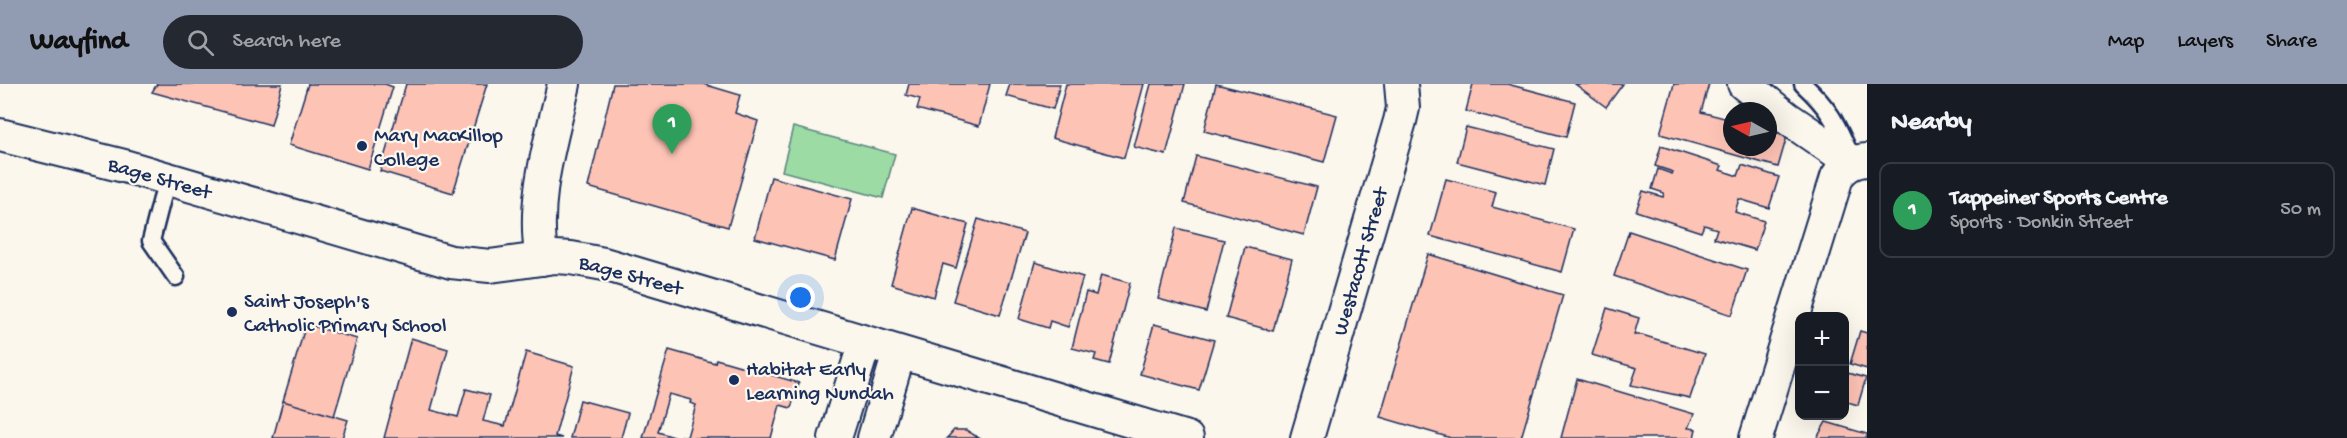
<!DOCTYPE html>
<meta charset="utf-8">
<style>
:root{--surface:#171b24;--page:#242831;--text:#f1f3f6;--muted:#9ea1a6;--line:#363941;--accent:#919bb2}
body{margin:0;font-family:"Gochi Hand",sans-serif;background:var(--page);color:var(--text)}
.controls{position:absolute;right:18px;bottom:18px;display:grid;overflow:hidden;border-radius:12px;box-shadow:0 6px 24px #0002}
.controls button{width:54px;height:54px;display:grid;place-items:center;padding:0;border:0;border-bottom:2px solid var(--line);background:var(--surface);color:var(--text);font:30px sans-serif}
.compass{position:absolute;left:1723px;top:18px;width:54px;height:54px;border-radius:50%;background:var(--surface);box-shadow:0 6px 24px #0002;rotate:278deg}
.you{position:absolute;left:801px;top:214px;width:21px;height:21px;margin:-15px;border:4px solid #fff;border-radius:50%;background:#1a73e8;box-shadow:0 0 0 9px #1a73e833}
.badge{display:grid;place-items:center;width:39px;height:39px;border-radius:50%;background:var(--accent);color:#fff;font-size:20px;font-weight:700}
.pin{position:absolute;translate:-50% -50px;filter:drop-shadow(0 2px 3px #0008)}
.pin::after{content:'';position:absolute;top:32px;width:21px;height:18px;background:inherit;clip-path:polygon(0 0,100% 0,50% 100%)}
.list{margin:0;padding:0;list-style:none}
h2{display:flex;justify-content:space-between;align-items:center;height:78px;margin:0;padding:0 24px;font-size:26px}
h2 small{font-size:20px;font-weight:400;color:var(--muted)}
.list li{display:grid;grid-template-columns:39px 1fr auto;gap:18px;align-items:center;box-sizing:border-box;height:96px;margin:0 12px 12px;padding:0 12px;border:2px solid var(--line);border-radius:12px}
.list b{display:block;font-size:22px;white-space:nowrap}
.list p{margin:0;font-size:20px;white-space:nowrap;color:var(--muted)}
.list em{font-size:20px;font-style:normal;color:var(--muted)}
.icon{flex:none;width:33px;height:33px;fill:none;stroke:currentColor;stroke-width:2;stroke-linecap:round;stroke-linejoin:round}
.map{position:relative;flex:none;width:1867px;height:354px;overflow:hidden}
header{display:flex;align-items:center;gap:36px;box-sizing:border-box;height:84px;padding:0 30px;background:var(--accent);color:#111}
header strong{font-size:28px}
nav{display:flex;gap:33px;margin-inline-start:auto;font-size:21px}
.search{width:420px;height:54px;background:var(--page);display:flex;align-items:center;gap:15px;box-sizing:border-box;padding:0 21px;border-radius:33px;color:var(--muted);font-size:22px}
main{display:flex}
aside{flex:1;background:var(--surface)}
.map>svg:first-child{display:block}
</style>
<header>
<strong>Wayfind</strong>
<div class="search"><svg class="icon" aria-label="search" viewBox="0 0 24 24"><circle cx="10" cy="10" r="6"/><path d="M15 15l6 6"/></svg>Search here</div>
<nav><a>Map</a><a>Layers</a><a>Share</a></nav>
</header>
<main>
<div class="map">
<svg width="1867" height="354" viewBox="0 0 1867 354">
<rect width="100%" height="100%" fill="#fbf7ec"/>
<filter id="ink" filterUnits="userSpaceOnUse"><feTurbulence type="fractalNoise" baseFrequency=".0167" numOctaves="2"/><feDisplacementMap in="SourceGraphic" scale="12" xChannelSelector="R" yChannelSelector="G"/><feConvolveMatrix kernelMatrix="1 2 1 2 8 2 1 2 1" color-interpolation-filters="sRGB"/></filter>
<g filter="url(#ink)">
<path fill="#9cdba4" stroke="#5c8581" stroke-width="1.5" d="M793,43L895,70L883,114L782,87Z"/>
<path fill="#fdc3b5" stroke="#1b2f5e" stroke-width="1.5" d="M157,0H282L271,41L152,8Z
M308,0H385L393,3L368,85L289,61Z
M406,0H487L453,109L380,87Z
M613,0H703L740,11L735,29L758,37L728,143L588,103Z
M909,0H990L979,42L917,25L920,15L906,11Z
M1010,0H1060L1053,25L1006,12Z
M1066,0H1144L1124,74L1052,54Z
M1151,0H1185L1166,71L1134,63Z
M1216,0L1337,31L1324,78L1204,47Z
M1473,0H1507L1575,18L1566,53L1466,27Z
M1575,0H1623L1606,23Z
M1674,0H1709L1701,28L1732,36V63H1768V46L1787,52L1778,83L1660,50Z
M1466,43L1554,65L1545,101L1457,78Z
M1661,62L1722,82L1720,86L1738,92L1742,81L1779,93L1769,124L1739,115L1735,128L1764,137L1755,166L1714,154L1717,145L1704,141L1701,148L1636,127L1643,107L1663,113L1664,109L1652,105L1658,85L1672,90L1673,88L1655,82Z
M1196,72L1317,103L1304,151L1184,119Z
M771,93L852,115L835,176L755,154Z
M1446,95L1496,108L1492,123L1574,145L1562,188L1430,152Z
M912,124L968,140L956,184L943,180L934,213L891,200Z
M978,135L1025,149L1000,231L953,217Z
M1176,144L1224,156L1206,228L1158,215Z
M1629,147L1747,186L1732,231L1614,192Z
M1245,163L1292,175L1273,247L1226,234Z
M1428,170L1563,211L1521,354H1451L1380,333Z
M1035,178L1083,193L1068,243L1050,237L1048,244L1019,235Z
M1101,191L1130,199L1109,280L1094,276L1096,270L1072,264L1086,208L1096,211Z
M1607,224L1639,234L1634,251H1642L1705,270L1690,314L1631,301L1637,284L1592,271Z
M306,240L357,255L334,332L283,317Z
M1154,240L1214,256L1199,306L1140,290Z
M1860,247L1867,249V285L1850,280Z
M411,254L448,265L431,326L458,333L466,305L490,311L483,337L505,342L526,268L574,282L555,352L562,354H384Z
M669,266L715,279L716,275L799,299L791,324L780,321L771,354H680L681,352L687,353L696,321L690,319L691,316L669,310L658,348L677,354H643Z
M1844,288L1866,294L1858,321L1844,317Z
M1577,295L1694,330L1688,344L1696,345L1694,354H1561Z
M580,316L628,329L621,354H570Z
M283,317L348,336L342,354H273Z
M1826,338L1867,350V354H1817Z
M954,346H966L979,354H947Z"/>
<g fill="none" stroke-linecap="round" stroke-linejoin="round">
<defs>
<path id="lane" d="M1803,0C1831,26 1836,39 1851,73
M167,95L151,157L176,193"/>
<path id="street" d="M1744,0L1787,34L1853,79
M0,51L124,82L451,178L490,182L555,173L571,174L604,180L1187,354
M542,175C531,116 551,57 564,0
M835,354L865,258
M874,354L899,269
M1307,354L1400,37L1403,24L1401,0
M1756,354L1837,93C1844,82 1853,77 1867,76"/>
</defs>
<use href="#lane" stroke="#1b2f5e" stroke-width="21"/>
<use href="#street" stroke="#1b2f5e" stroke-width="36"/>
<use href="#lane" stroke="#fbf7ec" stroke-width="16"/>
<use href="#street" stroke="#fbf7ec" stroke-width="32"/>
</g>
</g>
<g fill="#1b2f5e" stroke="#fbf7ec" stroke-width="2">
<circle cx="362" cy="62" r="6"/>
<circle cx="232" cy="228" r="6"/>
<circle cx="734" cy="296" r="6"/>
</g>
<g text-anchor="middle" stroke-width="4.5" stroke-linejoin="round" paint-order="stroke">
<g font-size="21" fill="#1b2f5e" stroke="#fbf7ec" text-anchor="start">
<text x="374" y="57">Mary MacKillop<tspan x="374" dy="24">College</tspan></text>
<text x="244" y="223">Saint Joseph's<tspan x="244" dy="24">Catholic Primary School</tspan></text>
<text x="746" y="291">Habitat Early<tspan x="746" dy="24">Learning Nundah</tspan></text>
</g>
<g font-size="21" fill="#1b2f5e" stroke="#fbf7ec">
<text transform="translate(160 93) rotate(16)" y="7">Bage Street</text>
<text transform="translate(1359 177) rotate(-74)" y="7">Westacott Street</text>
<text transform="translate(631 190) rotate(15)" y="7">Bage Street</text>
</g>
</g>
</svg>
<div class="controls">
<button>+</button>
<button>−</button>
</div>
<svg class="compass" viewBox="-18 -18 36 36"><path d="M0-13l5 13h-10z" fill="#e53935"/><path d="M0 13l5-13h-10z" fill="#9ea1a6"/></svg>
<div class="you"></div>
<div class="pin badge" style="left:672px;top:70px;background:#2e9e5b">1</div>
</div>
<aside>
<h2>Nearby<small></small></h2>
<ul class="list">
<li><span class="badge" style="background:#2e9e5b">1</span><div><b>Tappeiner Sports Centre</b><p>Sports · Donkin Street</p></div><em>50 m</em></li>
</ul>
</aside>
</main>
